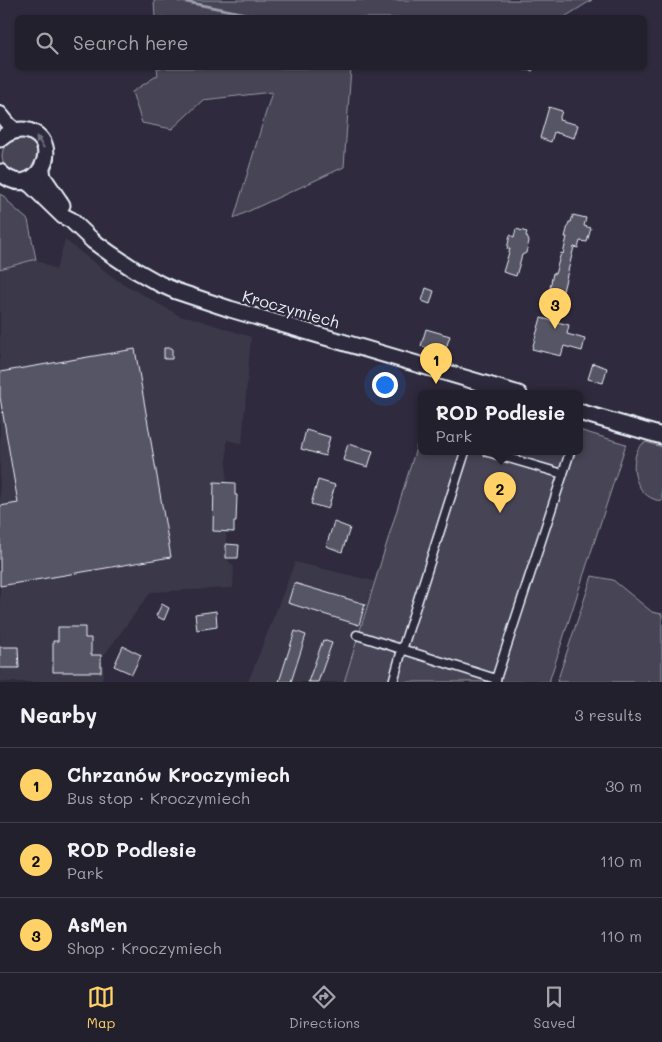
<!DOCTYPE html>
<meta charset="utf-8">
<style>
:root{--surface:#23202e;--page:#2f2d3a;--text:#f1f3f6;--muted:#a3a3aa;--line:#403e4a;--accent:#ffd166}
body{margin:0;font-family:Mali,sans-serif;background:var(--page);color:var(--text)}
.you{position:absolute;left:384px;top:384px;width:18px;height:18px;margin:-12px;border:4px solid #fff;border-radius:50%;background:#1a73e8;box-shadow:0 0 0 8px #1a73e833}
.badge{display:grid;place-items:center;width:32px;height:32px;border-radius:50%;background:var(--accent);color:#111;font-size:16px;font-weight:700}
.pin{position:absolute;translate:-50% -41px;filter:drop-shadow(0 1px 2px #0008)}
.pin::after{content:'';position:absolute;top:26px;width:18px;height:15px;background:inherit;clip-path:polygon(0 0,100% 0,50% 100%)}
.popup{position:absolute;left:418px;top:390px;width:165px;height:65px;box-sizing:border-box;display:grid;place-content:center;border-radius:8px;background:var(--surface);filter:drop-shadow(0 1px 4px #0005);font-size:16px;white-space:nowrap;color:var(--muted)}
.popup b{font-size:19px;color:var(--text)}
.popup::after{content:'';position:absolute;left:50%;top:100%;margin-left:-10px;border:10px solid transparent;border-top-color:var(--surface)}
.list{margin:0;padding:0;list-style:none}
h2{display:flex;justify-content:space-between;align-items:center;height:65px;margin:0;padding:0 20px;font-size:21px}
h2 small{font-size:16px;font-weight:400;color:var(--muted)}
.list li{display:grid;grid-template-columns:32px 1fr auto;gap:15px;align-items:center;box-sizing:border-box;height:75px;padding:0 20px;border-top:1px solid var(--line)}
.list b{display:block;font-size:19px;white-space:nowrap}
.list p{margin:0;font-size:16px;white-space:nowrap;color:var(--muted)}
.list em{font-size:16px;font-style:normal;color:var(--muted)}
.icon{flex:none;width:28px;height:28px;fill:none;stroke:currentColor;stroke-width:2;stroke-linecap:round;stroke-linejoin:round}
.map{position:relative;flex:none;width:662px;height:682px;overflow:hidden}
.search{position:absolute;background:var(--surface);box-shadow:0 1px 4px #0004;left:15px;right:15px;top:15px;height:55px;display:flex;align-items:center;gap:12px;box-sizing:border-box;padding:0 18px;border-radius:8px;color:var(--muted);font-size:19px}
.sheet{height:290px;background:var(--surface)}
nav{display:flex;justify-content:space-around;align-items:center;box-sizing:border-box;height:70px;border-top:1px solid var(--line);background:var(--surface);font-size:14px;color:var(--muted)}
nav a{display:grid;justify-items:center;gap:2px}
nav .on{color:var(--accent)}
.map>svg:first-child{display:block}
</style>
<div class="map">
<svg width="662" height="682" viewBox="0 0 662 682">
<rect width="100%" height="100%" fill="#2f2a3d"/>
<filter id="ink" filterUnits="userSpaceOnUse"><feTurbulence type="fractalNoise" baseFrequency=".02" numOctaves="2"/><feDisplacementMap in="SourceGraphic" scale="10" xChannelSelector="R" yChannelSelector="G"/><feConvolveMatrix kernelMatrix="1 2 1 2 8 2 1 2 1" color-interpolation-filters="sRGB"/></filter>
<g filter="url(#ink)">
<path fill="#3b3749" d="M65,240L117,280L182,317H190L251,337L242,444L227,440L226,558L234,567L233,588L151,592L102,658L104,672L101,682H0V269L36,259L56,270Z
M295,562L374,581L343,682H248Z"/>
<path fill="#464455" stroke="#979aa6" d="M154,0H592L563,18H155Z
M157,68H351L344,167L234,218L272,92L203,100L172,129L142,123L132,92L158,75Z
M2 156a18 18 0 1 1 36 0a18 18 0 1 1-36 0Z
M0,194L5,197L12,206L28,220L36,259L0,269Z
M579,430L626,444L549,682H344L421,432V452H579Z
M646,442L662,447V501C639,499 630,474 636,454C638,448 640,445 646,442Z
M592,576L613,580L652,612L662,614V682H557Z"/>
<g fill="none" stroke-linecap="round" stroke-linejoin="round">
<path stroke="#9c9fab" stroke-width="3" d="M177,0L266,18
M519,68L532,70"/>
</g>
<path fill="#575565" stroke="#e8f1f8" d="M549,107L562,111L559,120L578,125L574,138L554,132L551,142L540,138Z
M573,215L586,218L584,226L591,228L587,242L580,241L578,248L574,247L563,291L550,288L553,273L555,274L561,253L563,254L567,237H565L569,222H571Z
M516,229L527,232L526,235L529,241L526,253L522,255L516,276L503,272L510,249H507L510,235L514,237Z
M426,288L434,291L430,304L422,301Z
M541,318L569,325L567,334L585,339L582,351L564,346L561,356L532,349Z
M426,329L450,336L444,354L421,346Z
M164,348H172V359H164Z
M135,349L171,557L0,586V506L18,503L0,397V372Z
M593,363L607,368L603,383L588,379Z
M306,430L330,437L325,456L301,449Z
M348,444L373,451L368,467L343,460Z
M318,480L335,485L328,509L311,504Z
M214,482L235,483V495H237L236,522H234V532L213,531Z
M334,522L350,528L342,552L326,546Z
M226,544L239,545L238,558H226Z
M294,583L365,604L359,625L288,603Z
M162,604L169,608L164,620L156,616Z
M216,611L217,627L197,630L195,614Z
M58,627H85V638H91V655H101V672H53V641H58Z
M295,631L306,635L291,682H279Z
M323,640L332,643L318,682H308Z
M123,646L141,655L132,674L114,666Z
M0,647H18L19,668H0Z"/>
<g fill="none" stroke-linecap="round" stroke-linejoin="round">
<defs>
<path id="pedestrian" d="M483,394V393
M488,452L563,474
M357,635L496,679V682
M496,679L570,452
M393,682L402,650L465,452"/>
<path id="tertiary" d="M0,114L9,125L15,130"/>
<path id="secondary" d="M0,139C8,132 17,128 29,131C67,144 33,205 0,172
M42,170L43,177L62,205
M25,181L31,185L63,216L71,220L93,241L111,254L135,270L160,284L176,291L230,309L519,394
M579,412L662,436"/>
</defs>
<use href="#pedestrian" stroke="#e8f1f8" stroke-width="11"/>
<use href="#tertiary" stroke="#e8f1f8" stroke-width="18"/>
<use href="#secondary" stroke="#e8f1f8" stroke-width="19"/>
<use href="#pedestrian" stroke="#2f2a3d" stroke-width="8"/>
<use href="#tertiary" stroke="#2f2a3d" stroke-width="14"/>
<use href="#secondary" stroke="#2f2a3d" stroke-width="15"/>
</g>
<defs><path id="oneway-solid" d="M-6-.8H1V-3.2L6.5 0L1 3.2V.8H-6Z" transform="scale(1.25)"/></defs>
<use fill="#70707e" href="#oneway-solid" transform="translate(40 142) rotate(-123)"/>
</g>
<g text-anchor="middle" stroke-width="5" stroke-linejoin="round" paint-order="stroke">
<g font-size="16" fill="#e8f1f8" stroke="#2f2a3d">
<text transform="translate(291 309) rotate(16)" y="6">Kroczymiech</text>
</g>
</g>
</svg>
<div class="you"></div>
<div class="pin badge" style="left:436px;top:384px">1</div>
<div class="pin badge" style="left:500px;top:513px">2</div>
<div class="popup"><b>ROD Podlesie</b>Park</div>
<div class="pin badge" style="left:555px;top:329px">3</div>
<div class="search"><svg class="icon" aria-label="search" viewBox="0 0 24 24"><circle cx="10" cy="10" r="6"/><path d="M15 15l6 6"/></svg>Search here</div>
</div>
<section class="sheet">
<h2>Nearby<small>3 results</small></h2>
<ul class="list">
<li><span class="badge">1</span><div><b>Chrzanów Kroczymiech</b><p>Bus stop · Kroczymiech</p></div><em>30 m</em></li>
<li><span class="badge">2</span><div><b>ROD Podlesie</b><p>Park</p></div><em>110 m</em></li>
<li><span class="badge">3</span><div><b>AsMen</b><p>Shop · Kroczymiech</p></div><em>110 m</em></li>
</ul>
</section>
<nav>
<a class="on"><svg class="icon" aria-label="map" viewBox="0 0 24 24"><path d="M3 6l6-2 6 2 6-2v14l-6 2-6-2-6 2zM9 4v14M15 6v14"/></svg>Map</a>
<a><svg class="icon" aria-label="directions" viewBox="0 0 24 24"><path d="M12 3l9 9-9 9-9-9zM9 14v-3h6M13 9l2 2-2 2"/></svg>Directions</a>
<a><svg class="icon" aria-label="saved" viewBox="0 0 24 24"><path d="M7 4h10v16l-5-4-5 4z"/></svg>Saved</a>
</nav>
